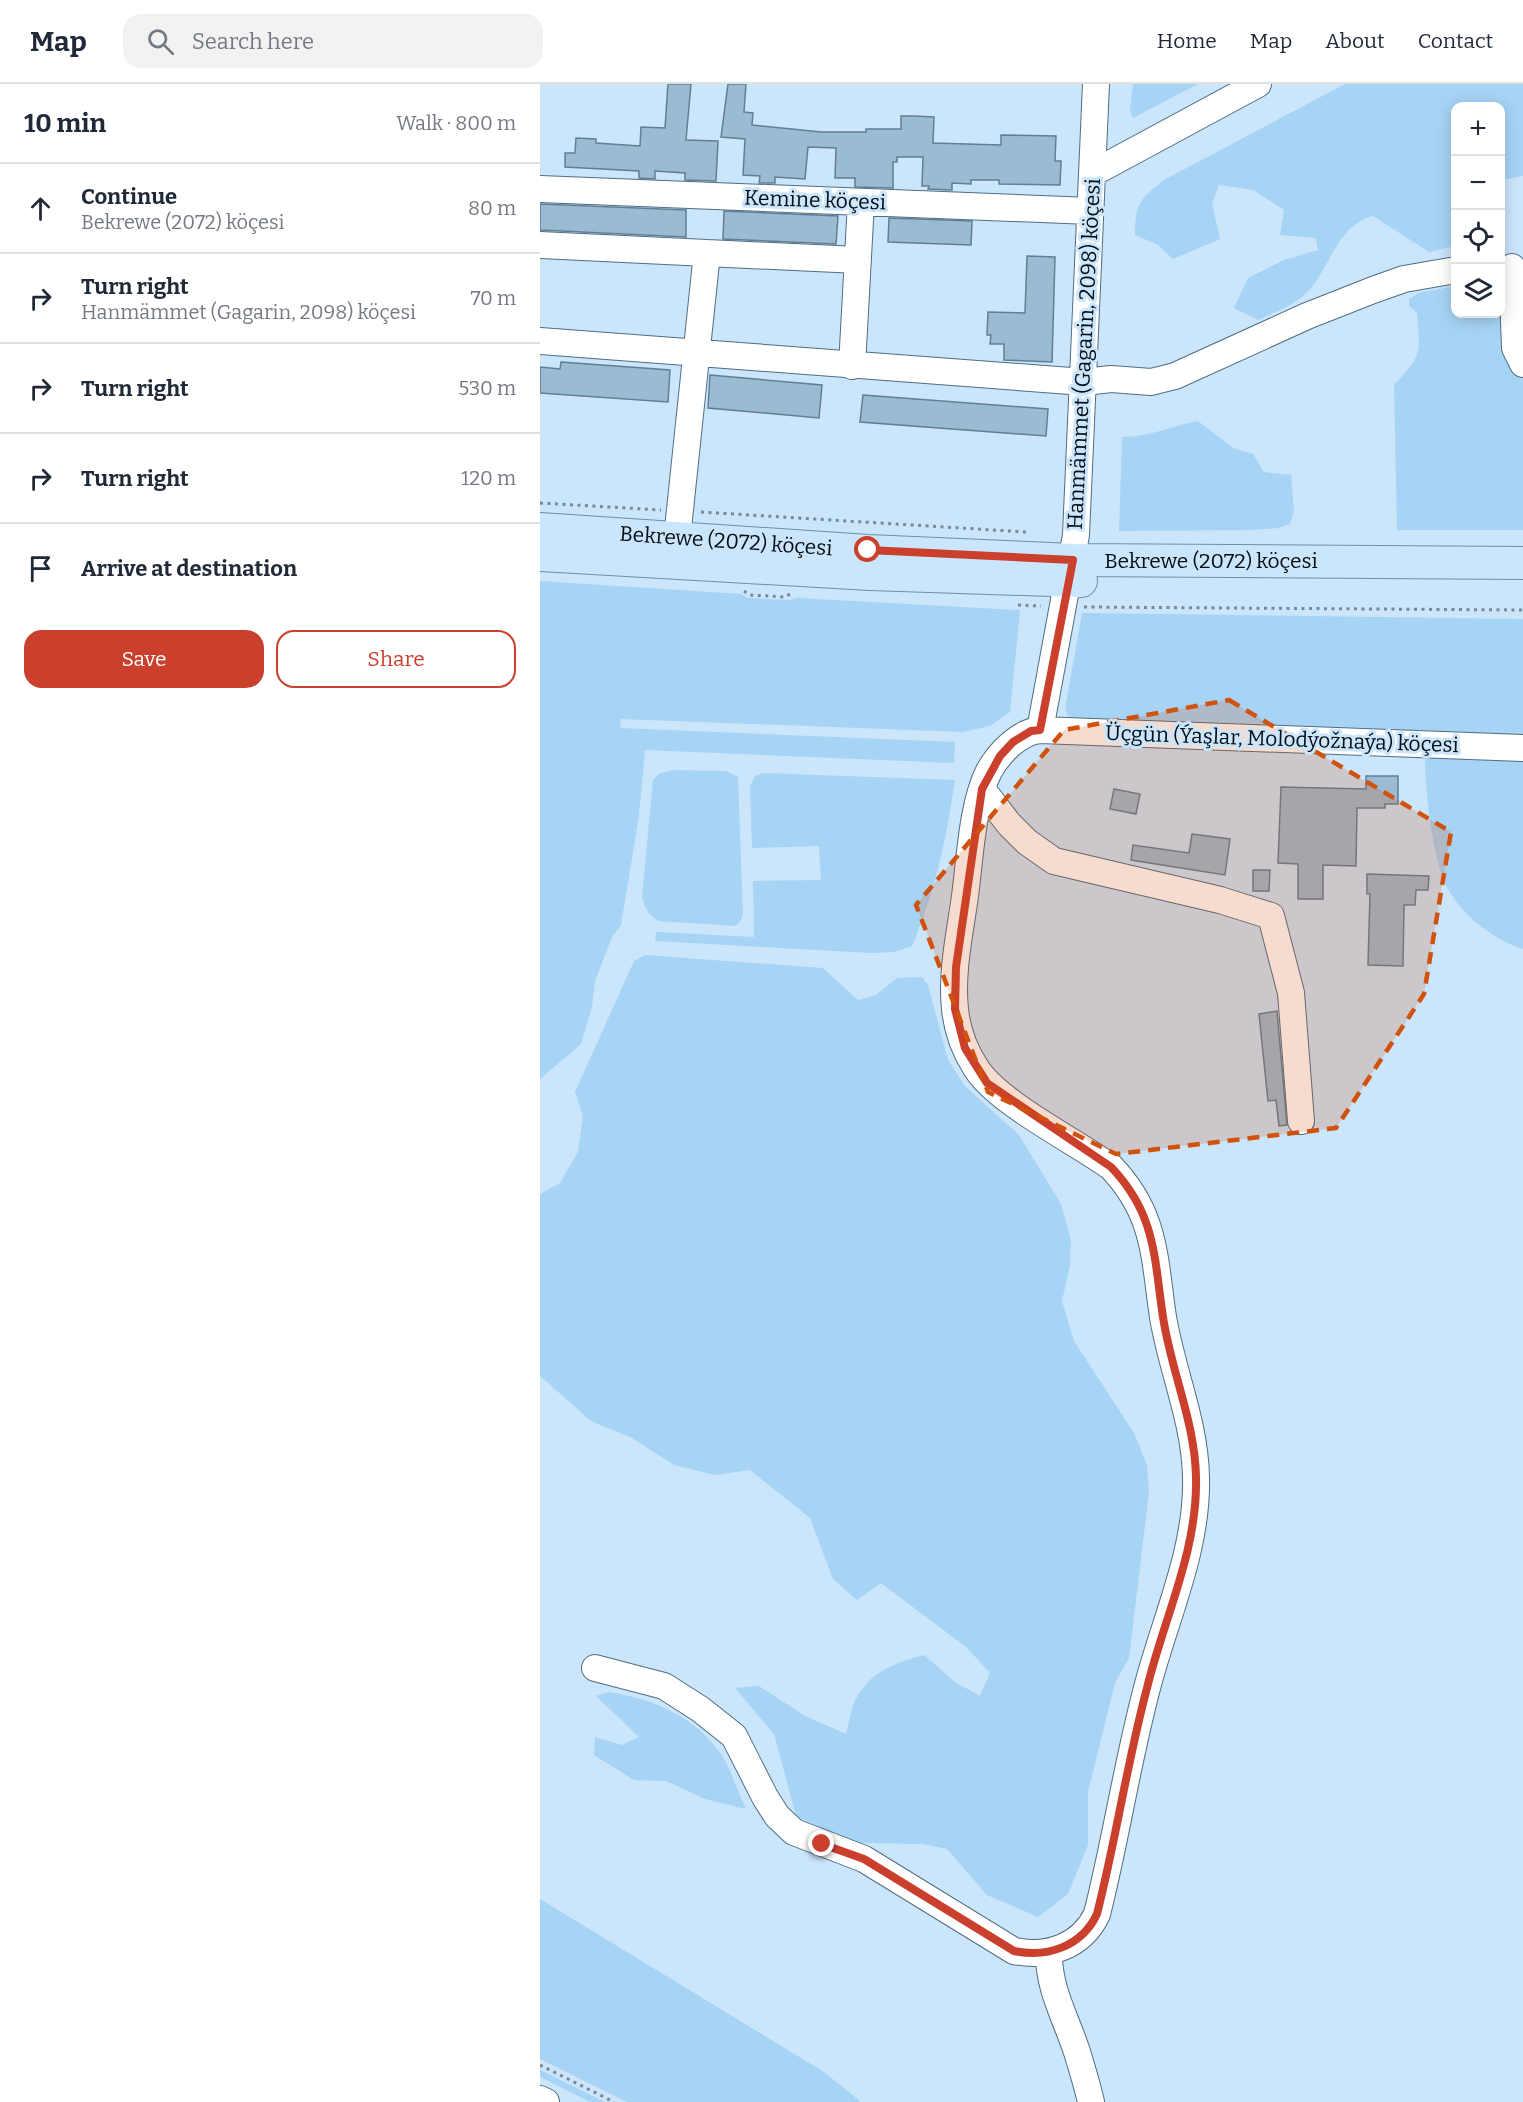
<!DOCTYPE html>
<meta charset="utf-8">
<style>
:root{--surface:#fff;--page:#f2f2f3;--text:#1f2937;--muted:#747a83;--line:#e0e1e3;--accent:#cb3f2d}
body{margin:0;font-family:Bitter,serif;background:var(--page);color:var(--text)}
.controls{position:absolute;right:18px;top:18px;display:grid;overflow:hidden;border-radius:12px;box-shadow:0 3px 15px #0003}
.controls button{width:54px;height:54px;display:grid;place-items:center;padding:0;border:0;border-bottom:2px solid var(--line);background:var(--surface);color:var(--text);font:30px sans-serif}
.stop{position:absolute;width:18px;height:18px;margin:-14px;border:4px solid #cb3f2d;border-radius:50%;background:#fff}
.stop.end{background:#cb3f2d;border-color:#fff;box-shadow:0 2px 6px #0008}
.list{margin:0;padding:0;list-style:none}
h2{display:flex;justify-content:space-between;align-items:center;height:78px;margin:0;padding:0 24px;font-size:26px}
h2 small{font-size:20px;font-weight:400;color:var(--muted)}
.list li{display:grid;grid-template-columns:39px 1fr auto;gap:18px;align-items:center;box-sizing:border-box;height:90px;padding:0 24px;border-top:2px solid var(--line)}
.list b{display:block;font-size:22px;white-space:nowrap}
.list p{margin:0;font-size:20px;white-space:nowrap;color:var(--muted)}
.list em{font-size:20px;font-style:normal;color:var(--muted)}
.actions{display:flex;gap:12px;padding:18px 24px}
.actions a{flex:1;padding:14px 0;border:2px solid var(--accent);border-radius:18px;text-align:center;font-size:21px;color:var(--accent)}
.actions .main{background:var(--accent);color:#fff}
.icon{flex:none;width:33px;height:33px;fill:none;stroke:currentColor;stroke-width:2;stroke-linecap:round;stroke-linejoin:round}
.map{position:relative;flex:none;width:983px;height:2018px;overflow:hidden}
header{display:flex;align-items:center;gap:36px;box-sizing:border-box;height:84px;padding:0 30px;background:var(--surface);border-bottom:2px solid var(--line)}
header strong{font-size:28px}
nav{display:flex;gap:33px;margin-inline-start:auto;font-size:21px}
.search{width:420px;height:54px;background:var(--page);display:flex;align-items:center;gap:15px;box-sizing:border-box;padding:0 21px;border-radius:18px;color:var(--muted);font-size:22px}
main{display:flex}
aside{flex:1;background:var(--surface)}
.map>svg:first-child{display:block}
</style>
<header>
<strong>Map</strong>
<div class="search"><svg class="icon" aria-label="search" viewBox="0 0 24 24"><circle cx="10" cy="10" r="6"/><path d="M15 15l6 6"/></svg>Search here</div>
<nav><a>Home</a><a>Map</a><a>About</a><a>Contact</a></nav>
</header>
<main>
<aside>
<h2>10 min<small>Walk · 800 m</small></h2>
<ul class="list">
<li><svg class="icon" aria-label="ahead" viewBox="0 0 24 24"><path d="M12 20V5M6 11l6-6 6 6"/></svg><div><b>Continue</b><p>Bekrewe (2072) köçesi</p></div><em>80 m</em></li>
<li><svg class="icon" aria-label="right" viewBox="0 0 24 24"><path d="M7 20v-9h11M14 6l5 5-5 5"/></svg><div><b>Turn right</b><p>Hanmämmet (Gagarin, 2098) köçesi</p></div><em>70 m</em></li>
<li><svg class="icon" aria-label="right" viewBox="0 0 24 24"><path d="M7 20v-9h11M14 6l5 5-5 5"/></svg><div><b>Turn right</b></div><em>530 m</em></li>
<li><svg class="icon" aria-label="right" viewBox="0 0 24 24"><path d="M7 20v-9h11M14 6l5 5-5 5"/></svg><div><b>Turn right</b></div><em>120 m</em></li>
<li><svg class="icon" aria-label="arrive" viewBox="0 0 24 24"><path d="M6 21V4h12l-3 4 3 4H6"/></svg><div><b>Arrive at destination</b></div></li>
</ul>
<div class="actions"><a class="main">Save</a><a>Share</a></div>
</aside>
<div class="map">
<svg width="983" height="2018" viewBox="0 0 983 2018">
<rect width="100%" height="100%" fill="#cbe5fa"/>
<path fill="#a7d4f5" d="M593,0H658L593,34L590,26Z
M805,0H983V92L961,96L960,22H916L915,162L889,168L833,132C797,142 792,179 770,205C758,220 735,228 718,236L694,224L708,194L744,176L778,166L776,154L740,151L744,126L713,106L679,101L672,119L680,155L633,175L618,161L595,151C595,121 600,114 624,96Z
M915,202L916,230H960L961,202L977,289L983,294V446H857L854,301C883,270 880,270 877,229L869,222V215L879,209Z
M658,337L693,364L713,370L724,388L751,391L754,428L750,440L739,444L711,446L579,447L582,353C609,353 632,342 658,337Z
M0,497L201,510L208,514L250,516L256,514L480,526L470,628L450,642L423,648L81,635L80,644L415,658L414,679L105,666L99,732L81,841L72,853L55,897L52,923L41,960L0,995Z
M542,529L983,535V658L532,643L525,625Z
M900,672L983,673V865C955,856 927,835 911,810C893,785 885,706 885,675Z
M132,686L186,687L198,693L203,831L200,838L195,842L119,837C108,831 105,824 102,813L113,696L119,690Z
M223,689L415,696C407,752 395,809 372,862L355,868L331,869L115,857L116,848L214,853L213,797L281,796L279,762L212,764L210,702L215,692Z
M105,871L283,884L318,916L336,911L357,894L382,893L388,901L408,976L425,1002L479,1051L521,1120L531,1156L530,1181L522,1217L534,1257L594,1349L607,1381L609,1409L589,1574L575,1599L548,1708V1761L528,1810L498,1833L447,1811L407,1765L383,1760L313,1759L256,1732L234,1650L195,1604L219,1602L265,1632L306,1650C309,1640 310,1627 315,1617C329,1588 354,1579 384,1571L415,1598L440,1612L450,1589L426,1563L341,1499L317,1516L293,1495L270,1434L210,1386L175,1391L134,1381L92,1354L51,1337L0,1292V1110L20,1099L38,1068L43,1032L35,1008L94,877Z
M69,1608C114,1615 157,1633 183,1673C192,1689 198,1708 206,1725L165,1715L126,1697L94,1696L54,1671L55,1653L82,1661L99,1653L56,1612Z
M0,1815L284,1988L321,2018H87L0,1975Z
M0,1986L65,2018H50L0,1993Z"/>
<path fill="#9bbbd3" stroke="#607f95" stroke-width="1.5" d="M128,0H151L146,56L178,57L176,97L145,96V89L115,87V95L99,94V87L25,83V69H35L36,54L56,55V59L100,62L101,43L125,44Z
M188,0H206L204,28L213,29L212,41L281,48H326V45H361V32H374L394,33L393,59L461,61V51L516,52L515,77H521L520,101L459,100V96H431V100L412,99V106L388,105L389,102H382L383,73H357V78H353V104L315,103V94H295L296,64L268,63L265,95L235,93V99H219L220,92L203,91L205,55L181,53Z
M0,120L146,126V153L0,146Z
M184,127L298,132L296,160L183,155Z
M349,134L432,137L431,161L348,158Z
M487,172L515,173L512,278L464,276V260H450L451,251H447L448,228L485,229Z
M21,278L130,286L128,318L0,309V283L20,285Z
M170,291L282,301L279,334L168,324Z
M323,311L508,325L506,352L320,338Z
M826,692H858V720H845V724H817L816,782L783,781V815H758V780L738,779L741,703L826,705Z
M574,705L600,710L596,730L570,725Z
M652,750L690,755L685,791L591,776L593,761L649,769Z
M713,786H730L729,807H713Z
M827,790L889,792L888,806H876L875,821H864L863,882L828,881L830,810H827Z
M737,927L747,1041L739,1042L736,1016L728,1017L719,930Z"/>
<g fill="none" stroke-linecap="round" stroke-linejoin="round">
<defs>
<path id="minor" d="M553,89L718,0
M0,105L550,127
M0,161L167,169L137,454
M167,169L318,176
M972,183L975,264L983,280
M0,257L544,298L571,295L611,298L635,292L767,232L833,206L864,195L916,186
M312,282L321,118
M500,646L536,451L556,0
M442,705L469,740L487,758L514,777L680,816L731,832L751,909L761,1037
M55,1584L124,1602L160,1625L194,1652L225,1713L237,1732L254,1748L324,1775L474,1867C508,1874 542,1862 557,1830C576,1755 587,1679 607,1604C625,1534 658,1466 656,1393C655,1338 632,1287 623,1233C614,1173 616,1130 571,1083C535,1057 458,1019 436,984C425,967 417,946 415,925C411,888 420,849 425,812C430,775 432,720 449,687C459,669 479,648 500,646L983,664
M509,1868C508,1904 526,1934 537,1968C542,1984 547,2001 551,2018
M0,2015L6,2018"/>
<path id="major" d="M0,445L328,467L533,476L983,479
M0,471L330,490L541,497"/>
</defs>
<use href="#minor" stroke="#4f6d83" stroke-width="28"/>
<use href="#major" stroke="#6d90aa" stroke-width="34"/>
<path stroke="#778a99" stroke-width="3" stroke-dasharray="3 4.5" stroke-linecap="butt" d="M0,419L121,426
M161,428L486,448
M204,507L210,511L245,513L250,510
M478,521L501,522
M544,523L983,526
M0,1981L74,2018"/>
<use href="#minor" stroke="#fff" stroke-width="26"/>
<use href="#major" stroke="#c9e6fc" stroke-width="32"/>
</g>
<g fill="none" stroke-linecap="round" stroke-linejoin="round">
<path stroke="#cb3f2d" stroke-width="8" d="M282,1760L324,1775L474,1867C508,1874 542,1862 557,1830C576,1755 587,1679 607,1604C624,1534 658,1466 656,1393C655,1338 631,1287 623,1233C614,1173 616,1130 571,1083L447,999L425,964L415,925L416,883L442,705L460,672L473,658L491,647L500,646L533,476L328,466"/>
</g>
<path fill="#d1520d" fill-opacity="0.2" stroke="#d1520d" stroke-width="4.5" stroke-dasharray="12 8" stroke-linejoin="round" d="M689,616L911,748L884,910L796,1044L576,1070L448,1008L376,821L524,646Z"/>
<g text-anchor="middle" stroke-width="6" stroke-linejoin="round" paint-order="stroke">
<g font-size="21" fill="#040e16" stroke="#cbe5fa">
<text transform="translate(275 116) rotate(2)" y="7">Kemine köçesi</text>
<text transform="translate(544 270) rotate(-87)" y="7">Hanmämmet (Gagarin, 2098) köçesi</text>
<text transform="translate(186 457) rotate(4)" y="7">Bekrewe (2072) köçesi</text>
<text x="671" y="484">Bekrewe (2072) köçesi</text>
<text transform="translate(742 655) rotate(2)" y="7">Üçgün (Ýaşlar, Molodýožnaýa) köçesi</text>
</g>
</g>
</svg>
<div class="controls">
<button>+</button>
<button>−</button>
<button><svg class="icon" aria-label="locate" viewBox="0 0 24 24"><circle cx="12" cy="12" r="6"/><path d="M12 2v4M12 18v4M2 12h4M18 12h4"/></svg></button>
<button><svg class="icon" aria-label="layers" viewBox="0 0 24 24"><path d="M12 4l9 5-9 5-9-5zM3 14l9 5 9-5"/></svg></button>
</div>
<div class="stop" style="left:328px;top:466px"></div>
<div class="stop end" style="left:282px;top:1760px"></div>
</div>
</main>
